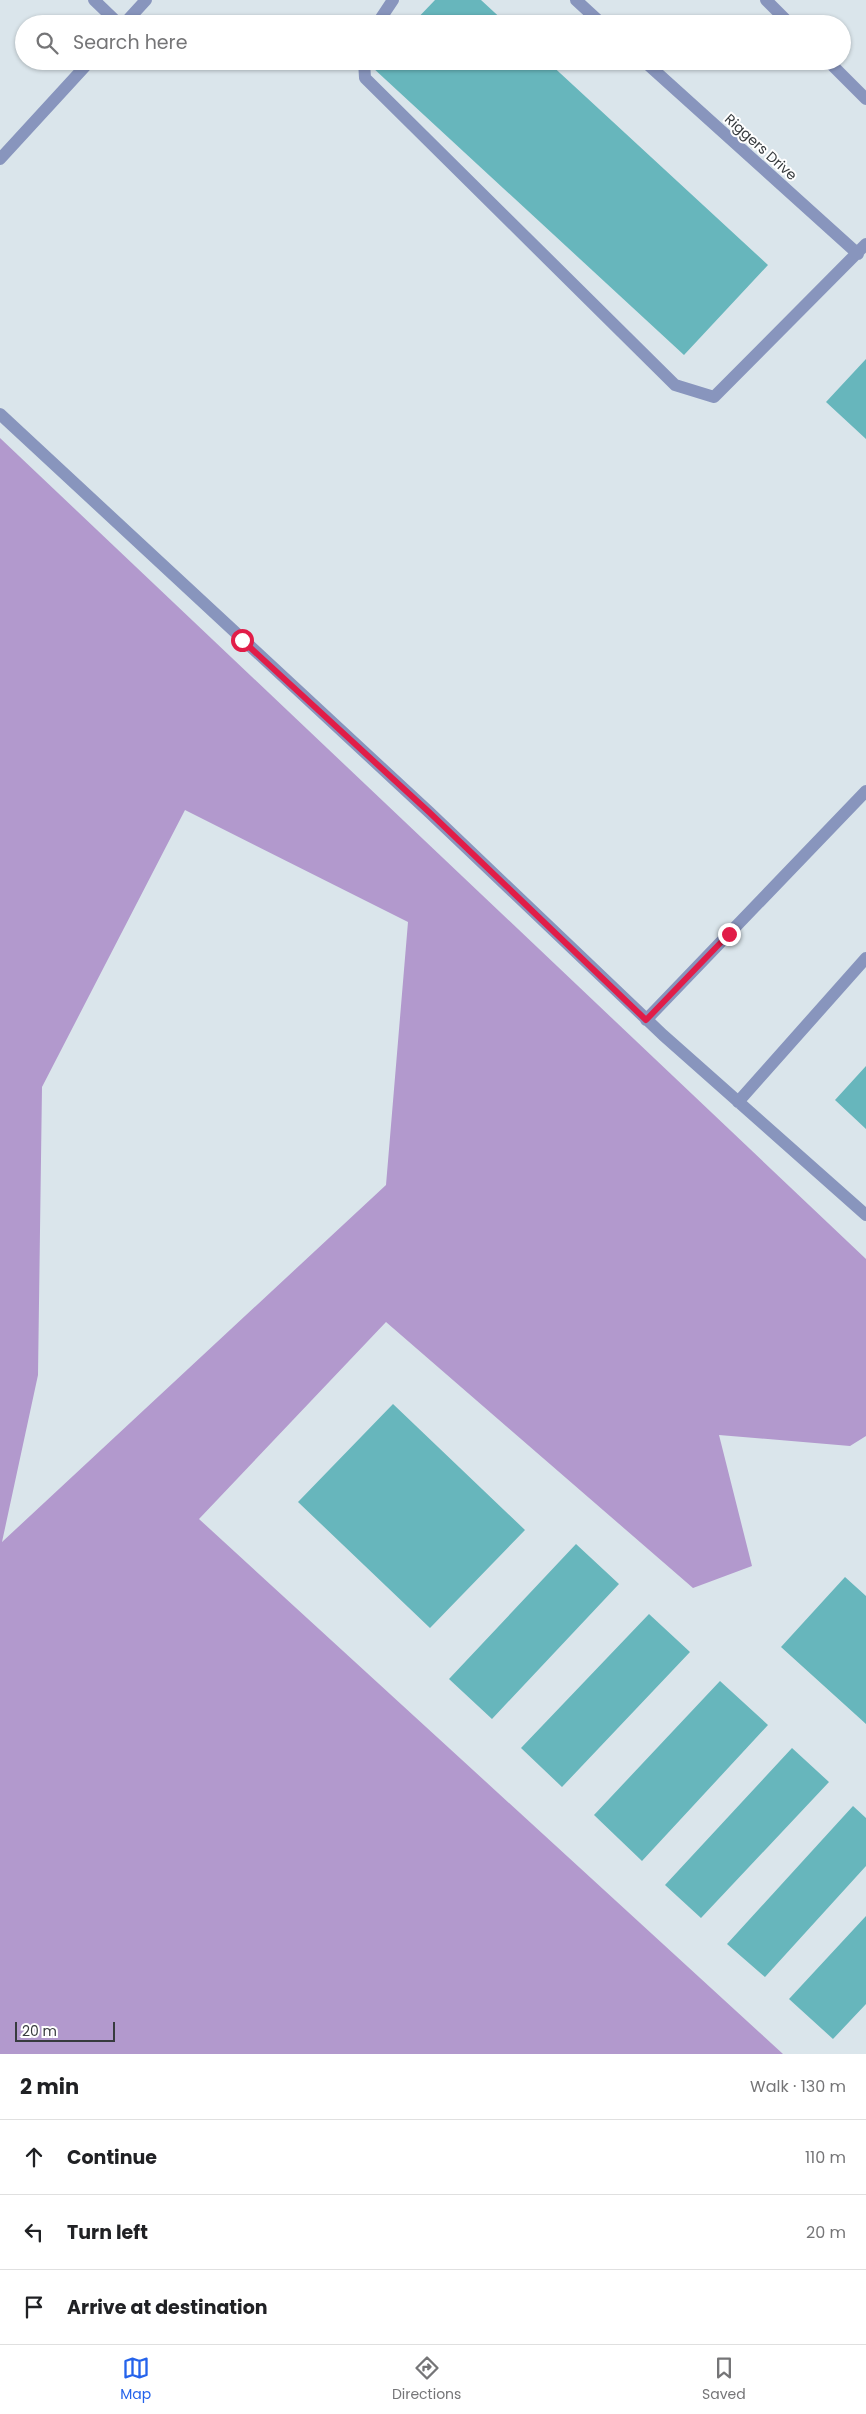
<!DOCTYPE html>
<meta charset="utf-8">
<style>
:root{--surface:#fff;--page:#f2f2f2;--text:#202124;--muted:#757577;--line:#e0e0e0;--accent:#2563eb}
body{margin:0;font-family:Poppins,sans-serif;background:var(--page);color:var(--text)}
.scale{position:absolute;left:15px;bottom:12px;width:100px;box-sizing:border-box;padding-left:5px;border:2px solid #373b3e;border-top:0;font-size:14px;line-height:18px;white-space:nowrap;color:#373b3e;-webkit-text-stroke:4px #fff;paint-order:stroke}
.stop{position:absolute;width:15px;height:15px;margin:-11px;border:4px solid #e11d48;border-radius:50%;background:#fff}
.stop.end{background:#e11d48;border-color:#fff;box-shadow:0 1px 5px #0008}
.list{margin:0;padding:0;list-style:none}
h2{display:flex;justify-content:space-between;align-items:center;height:65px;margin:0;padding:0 20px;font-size:21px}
h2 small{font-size:16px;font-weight:400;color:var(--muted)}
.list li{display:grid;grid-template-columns:32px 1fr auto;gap:15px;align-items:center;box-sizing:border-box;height:75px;padding:0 20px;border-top:1px solid var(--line)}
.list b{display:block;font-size:19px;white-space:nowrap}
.list em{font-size:16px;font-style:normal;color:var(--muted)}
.icon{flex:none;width:28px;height:28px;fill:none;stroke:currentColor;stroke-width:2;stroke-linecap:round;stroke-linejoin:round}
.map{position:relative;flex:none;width:866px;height:2054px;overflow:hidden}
.search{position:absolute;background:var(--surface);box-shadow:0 1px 4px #0004;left:15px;right:15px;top:15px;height:55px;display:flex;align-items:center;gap:12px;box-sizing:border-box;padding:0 18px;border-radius:28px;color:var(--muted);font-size:19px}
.sheet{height:290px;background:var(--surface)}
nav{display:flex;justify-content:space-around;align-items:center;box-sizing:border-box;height:70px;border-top:1px solid var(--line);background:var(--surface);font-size:14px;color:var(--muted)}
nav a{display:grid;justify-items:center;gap:2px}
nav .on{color:var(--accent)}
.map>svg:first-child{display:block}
</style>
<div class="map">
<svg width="866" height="2054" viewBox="0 0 866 2054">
<rect width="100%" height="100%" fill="#dae5eb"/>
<path fill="#b299cd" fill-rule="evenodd" d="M0,438L866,1259V1436L850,1446L719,1435L752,1566L693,1588L386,1322L199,1519L783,2054H0ZM185,810L408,922L386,1185L2,1542L38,1375L42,1087Z"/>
<path fill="#67b6bc" d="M435,0H481L507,24H412Z
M378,61H547L768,265L684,355L372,67Z
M866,359V439L826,402Z
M866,1066V1129L835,1100Z
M393,1404L525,1530L430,1628L298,1502Z
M576,1544L619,1584L492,1719L449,1679Z
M845,1577L866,1596V1724L781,1647Z
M649,1614L690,1652L562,1787L521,1748Z
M720,1681L768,1725L642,1861L594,1815Z
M792,1748L829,1782L701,1918L665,1885Z
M853,1806L866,1818V1866L765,1977L727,1944Z
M866,1916V2004L833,2039L789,1999Z"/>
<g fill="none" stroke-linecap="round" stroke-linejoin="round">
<path stroke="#8895bd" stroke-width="12" d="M94,0L119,24
M576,0L602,24
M766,0L790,24
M124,24L146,0
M377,24L393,0
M364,61L365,78L675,385L714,397L866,244
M644,61L858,254
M828,61L866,99
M0,159L90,61
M0,414L429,812L663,1035L866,1215
M646,1020L866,791
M738,1102L866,958"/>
</g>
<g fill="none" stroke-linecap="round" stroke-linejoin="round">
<path stroke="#e11d48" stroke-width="6" d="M242,640L429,812L646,1020L729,934"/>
</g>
<g text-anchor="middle" stroke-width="4" stroke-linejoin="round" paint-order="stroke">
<g font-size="14" fill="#373b3e" stroke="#fff">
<text transform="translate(761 147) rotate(42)" y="5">Riggers Drive</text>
</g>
</g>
</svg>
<div class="scale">20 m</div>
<div class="stop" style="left:242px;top:640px"></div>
<div class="stop end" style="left:729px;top:934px"></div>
<div class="search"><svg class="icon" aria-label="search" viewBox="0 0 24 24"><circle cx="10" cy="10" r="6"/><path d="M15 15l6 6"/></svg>Search here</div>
</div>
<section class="sheet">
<h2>2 min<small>Walk · 130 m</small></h2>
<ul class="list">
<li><svg class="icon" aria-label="ahead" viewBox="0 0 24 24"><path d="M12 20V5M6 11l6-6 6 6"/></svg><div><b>Continue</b></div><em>110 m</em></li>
<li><svg class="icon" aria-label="left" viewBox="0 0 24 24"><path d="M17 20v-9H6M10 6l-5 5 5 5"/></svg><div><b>Turn left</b></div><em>20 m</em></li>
<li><svg class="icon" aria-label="arrive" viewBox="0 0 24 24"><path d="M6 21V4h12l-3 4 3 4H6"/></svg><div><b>Arrive at destination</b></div></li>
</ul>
</section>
<nav>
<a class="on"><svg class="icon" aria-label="map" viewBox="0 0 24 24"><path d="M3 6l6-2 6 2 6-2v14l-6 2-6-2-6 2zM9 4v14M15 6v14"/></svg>Map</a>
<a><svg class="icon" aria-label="directions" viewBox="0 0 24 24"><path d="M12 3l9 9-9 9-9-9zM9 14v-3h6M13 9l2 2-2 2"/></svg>Directions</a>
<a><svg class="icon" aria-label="saved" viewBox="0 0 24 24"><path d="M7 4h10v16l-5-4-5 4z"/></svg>Saved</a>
</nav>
